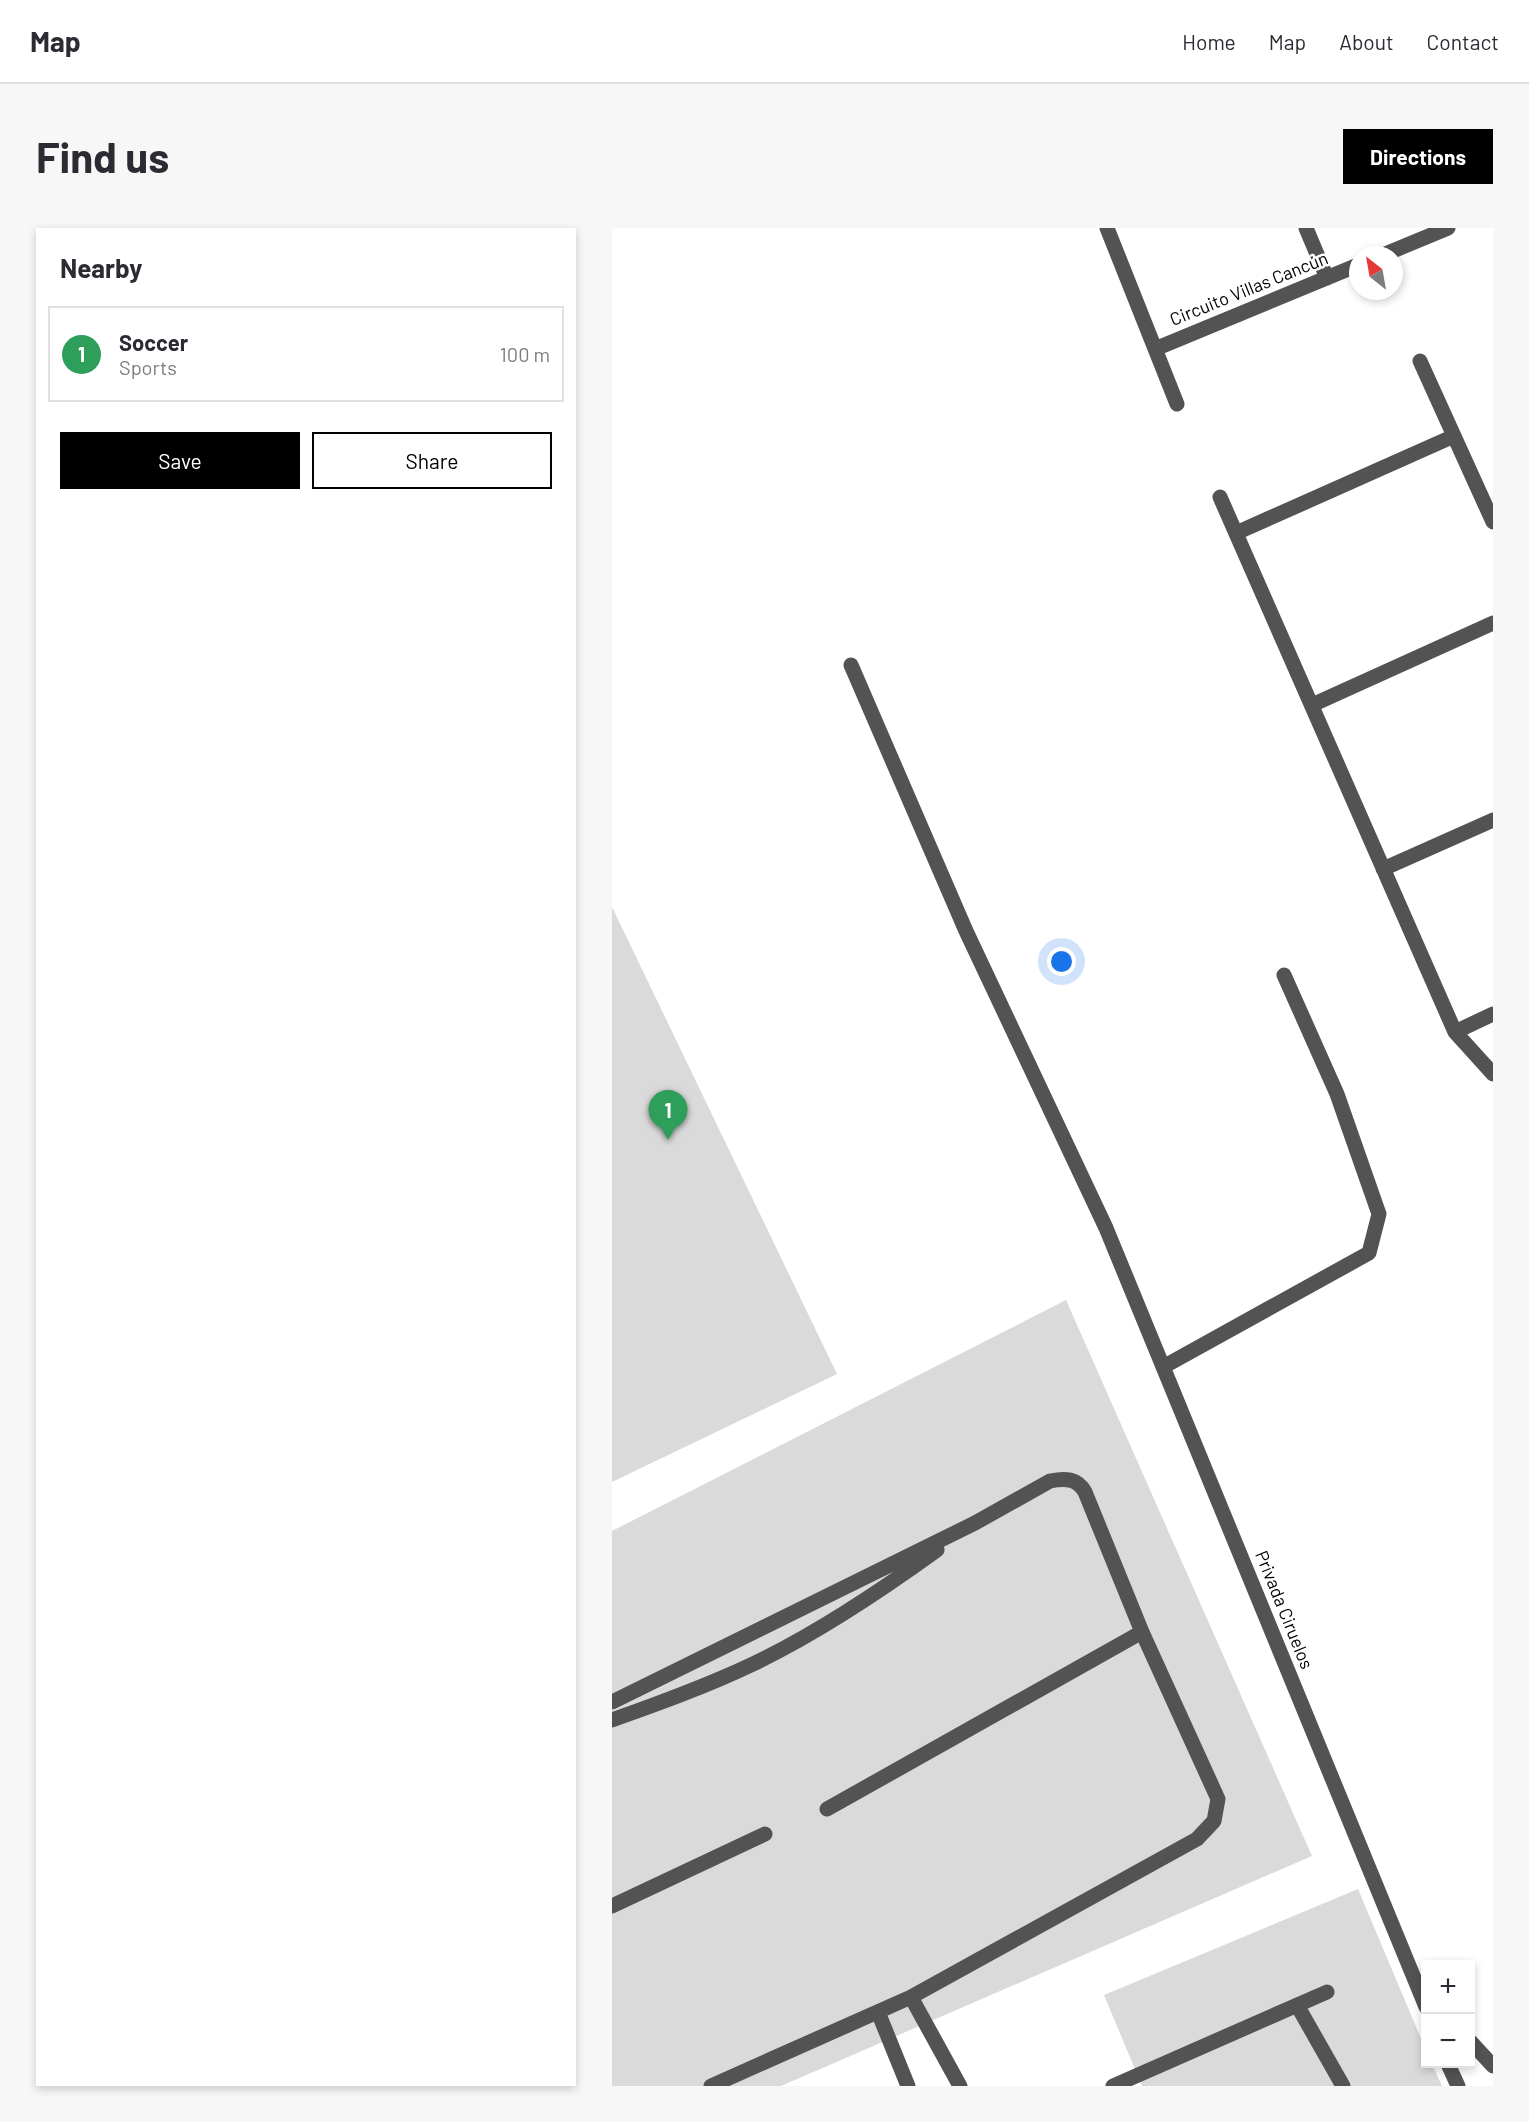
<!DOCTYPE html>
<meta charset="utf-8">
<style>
:root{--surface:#fff;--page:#f7f7f7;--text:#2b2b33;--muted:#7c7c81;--line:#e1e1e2;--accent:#000}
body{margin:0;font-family:Barlow,sans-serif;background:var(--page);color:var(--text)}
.controls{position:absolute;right:18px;bottom:18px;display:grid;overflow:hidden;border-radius:0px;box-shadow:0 3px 9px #0003}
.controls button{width:54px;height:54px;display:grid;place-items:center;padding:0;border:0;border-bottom:2px solid var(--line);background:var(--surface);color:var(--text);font:30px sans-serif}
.compass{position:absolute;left:737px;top:18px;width:54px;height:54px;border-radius:50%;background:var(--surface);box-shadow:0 3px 9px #0003;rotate:329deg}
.you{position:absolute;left:450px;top:734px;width:21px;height:21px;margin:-15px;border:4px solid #fff;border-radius:50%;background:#1a73e8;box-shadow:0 0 0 9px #1a73e833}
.badge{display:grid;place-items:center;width:39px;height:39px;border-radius:50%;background:var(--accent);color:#fff;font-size:20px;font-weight:700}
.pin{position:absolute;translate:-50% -50px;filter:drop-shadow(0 2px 3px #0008)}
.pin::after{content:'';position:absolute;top:32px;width:21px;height:18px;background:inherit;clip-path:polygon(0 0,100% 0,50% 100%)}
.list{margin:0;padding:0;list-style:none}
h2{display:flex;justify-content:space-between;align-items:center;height:78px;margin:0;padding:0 24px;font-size:26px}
h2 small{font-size:20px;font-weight:400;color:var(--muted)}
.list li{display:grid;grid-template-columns:39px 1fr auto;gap:18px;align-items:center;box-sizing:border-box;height:96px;margin:0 12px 12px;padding:0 12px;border:2px solid var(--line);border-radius:0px}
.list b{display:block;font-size:22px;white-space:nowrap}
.list p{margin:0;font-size:20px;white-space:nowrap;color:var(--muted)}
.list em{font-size:20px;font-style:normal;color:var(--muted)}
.actions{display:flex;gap:12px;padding:18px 24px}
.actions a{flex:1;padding:14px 0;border:2px solid var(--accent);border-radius:0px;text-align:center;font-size:21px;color:var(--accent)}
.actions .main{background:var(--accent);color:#fff}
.map{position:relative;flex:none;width:881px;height:1858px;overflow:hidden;border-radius:0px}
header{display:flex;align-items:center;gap:36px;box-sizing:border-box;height:84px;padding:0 30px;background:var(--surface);border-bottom:2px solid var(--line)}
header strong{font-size:28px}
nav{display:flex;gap:33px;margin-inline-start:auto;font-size:21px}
.intro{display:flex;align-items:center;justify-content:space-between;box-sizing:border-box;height:144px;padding:0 36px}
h1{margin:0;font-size:42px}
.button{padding:15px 27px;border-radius:0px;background:var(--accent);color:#fff;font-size:21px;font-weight:700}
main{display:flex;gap:36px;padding:0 36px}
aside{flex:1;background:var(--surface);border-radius:0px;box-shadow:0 3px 9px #0003}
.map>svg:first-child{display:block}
</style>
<header>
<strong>Map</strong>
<nav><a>Home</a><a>Map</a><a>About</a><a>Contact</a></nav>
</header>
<div class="intro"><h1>Find us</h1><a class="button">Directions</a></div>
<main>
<aside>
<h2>Nearby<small></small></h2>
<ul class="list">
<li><span class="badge" style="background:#2e9e5b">1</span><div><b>Soccer</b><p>Sports</p></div><em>100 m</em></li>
</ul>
<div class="actions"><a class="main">Save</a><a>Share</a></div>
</aside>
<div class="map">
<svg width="881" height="1858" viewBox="0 0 881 1858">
<rect width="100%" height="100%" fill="#fff"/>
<path fill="#dadada" d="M0,679L225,1146L0,1254Z
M454,1072L700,1628L169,1858H0V1303Z
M746,1661L813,1820L814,1836H820L830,1858H530L492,1767Z"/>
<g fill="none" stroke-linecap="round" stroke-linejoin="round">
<path stroke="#535353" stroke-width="15" d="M495,0L565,176
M694,0L715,50
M771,27L836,0
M543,121L746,37
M808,133L881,294
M608,269L843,804L881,846
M624,305L842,208
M239,437L354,703L494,1000L814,1779
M700,477L881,395
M771,641L881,592
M843,804L881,786
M551,1139L757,1025L767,986L725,866L672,747
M0,1474L363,1295L438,1253C453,1250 465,1250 473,1264L530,1404L606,1571L602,1593L585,1611L299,1769L99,1858
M0,1492C48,1475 95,1458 141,1436C206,1405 267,1364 325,1322
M215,1581L530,1404
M0,1678L153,1606
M299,1769L348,1858
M685,1777L731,1858
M266,1784L296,1858
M858,1813L881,1838
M836,1836L846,1858
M501,1858L715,1764"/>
</g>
<g text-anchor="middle" stroke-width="5" stroke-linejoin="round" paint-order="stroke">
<g font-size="18" fill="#000" stroke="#fff">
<text transform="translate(637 61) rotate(-22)" y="6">Circuito Villas Cancún</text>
<text transform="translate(672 1382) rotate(68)" y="6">Privada Ciruelos</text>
</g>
</g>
</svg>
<div class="controls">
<button>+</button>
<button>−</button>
</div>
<svg class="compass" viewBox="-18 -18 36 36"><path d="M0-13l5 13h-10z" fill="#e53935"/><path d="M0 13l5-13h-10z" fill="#7c7c81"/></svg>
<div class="you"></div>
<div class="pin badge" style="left:56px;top:912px;background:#2e9e5b">1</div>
</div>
</main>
